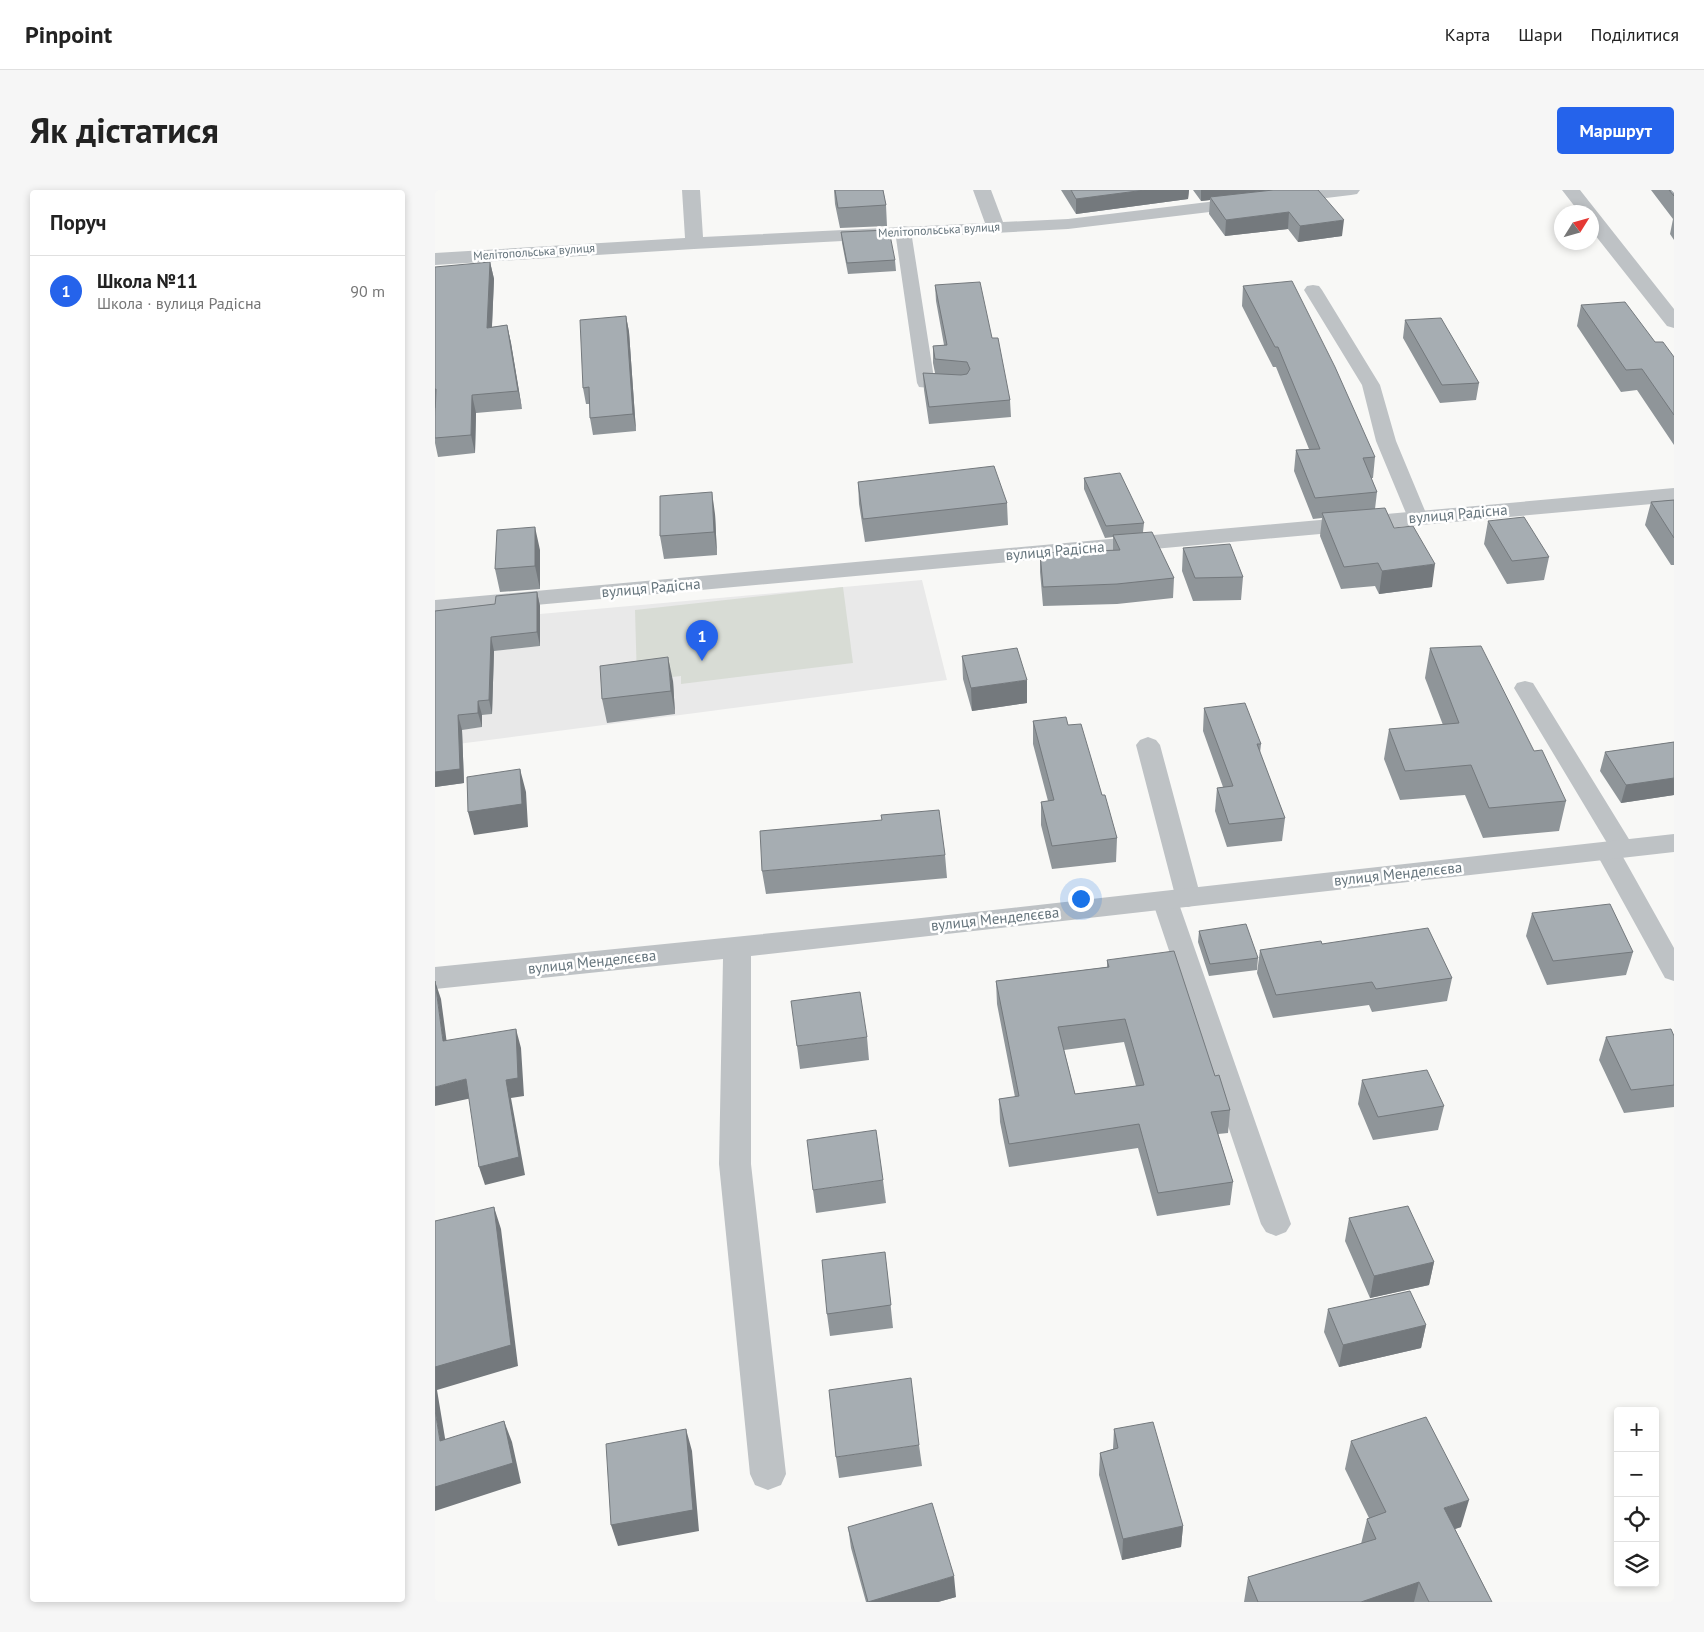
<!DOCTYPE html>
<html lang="uk">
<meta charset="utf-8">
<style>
:root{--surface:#fff;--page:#f6f6f6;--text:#222;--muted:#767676;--line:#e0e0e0;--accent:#2563eb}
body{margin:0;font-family:"PT Sans",sans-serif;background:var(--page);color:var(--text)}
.controls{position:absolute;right:15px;bottom:15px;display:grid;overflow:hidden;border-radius:5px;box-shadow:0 2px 8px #0003}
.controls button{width:45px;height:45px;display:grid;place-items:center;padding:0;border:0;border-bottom:1px solid var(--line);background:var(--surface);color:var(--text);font:25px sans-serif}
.compass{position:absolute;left:1119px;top:15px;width:45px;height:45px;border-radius:50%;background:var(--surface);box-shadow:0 2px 8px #0003;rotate:53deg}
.you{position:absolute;left:645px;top:708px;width:18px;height:18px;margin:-12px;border:4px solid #fff;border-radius:50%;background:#1a73e8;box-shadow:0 0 0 8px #1a73e833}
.badge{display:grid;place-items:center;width:32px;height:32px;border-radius:50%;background:var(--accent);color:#fff;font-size:16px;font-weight:700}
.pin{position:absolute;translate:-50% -41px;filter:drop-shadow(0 1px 2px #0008)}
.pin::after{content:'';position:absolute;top:26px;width:18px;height:15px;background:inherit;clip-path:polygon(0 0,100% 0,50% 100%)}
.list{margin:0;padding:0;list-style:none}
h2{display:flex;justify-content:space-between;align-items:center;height:65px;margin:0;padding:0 20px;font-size:21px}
h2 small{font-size:16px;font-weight:400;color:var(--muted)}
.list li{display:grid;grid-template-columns:32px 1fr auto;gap:15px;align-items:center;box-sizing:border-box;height:70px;padding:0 20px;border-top:1px solid var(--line)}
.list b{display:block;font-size:19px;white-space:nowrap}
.list p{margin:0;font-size:16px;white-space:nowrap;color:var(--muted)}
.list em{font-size:16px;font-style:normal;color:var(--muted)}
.icon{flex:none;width:28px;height:28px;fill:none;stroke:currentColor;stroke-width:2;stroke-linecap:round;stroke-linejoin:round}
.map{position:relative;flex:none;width:1239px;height:1412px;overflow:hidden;border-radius:5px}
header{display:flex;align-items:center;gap:30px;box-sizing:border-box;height:70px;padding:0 25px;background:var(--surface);border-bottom:1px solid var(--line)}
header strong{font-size:24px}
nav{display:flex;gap:28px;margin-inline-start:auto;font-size:18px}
.intro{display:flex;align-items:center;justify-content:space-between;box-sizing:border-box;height:120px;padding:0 30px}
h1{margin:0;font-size:35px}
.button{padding:12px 22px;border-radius:5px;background:var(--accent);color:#fff;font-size:18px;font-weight:700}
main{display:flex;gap:30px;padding:0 30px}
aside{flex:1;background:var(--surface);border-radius:5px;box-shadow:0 2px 8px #0003}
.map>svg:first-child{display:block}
</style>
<header>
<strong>Pinpoint</strong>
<nav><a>Карта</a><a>Шари</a><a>Поділитися</a></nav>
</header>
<div class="intro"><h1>Як дістатися</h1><a class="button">Маршрут</a></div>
<main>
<aside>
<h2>Поруч<small></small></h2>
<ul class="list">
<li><span class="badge">1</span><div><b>Школа №11</b><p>Школа · вулиця Радісна</p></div><em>90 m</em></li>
</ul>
</aside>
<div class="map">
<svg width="1239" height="1412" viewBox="0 0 1239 1412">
<rect width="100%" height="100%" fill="#f8f8f6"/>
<path fill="#e9e9e9" d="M487,390L512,490L0,557V543L47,537V525L57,524L28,464L105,456V424Z"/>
<path fill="#d8dcd5" d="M408,397L418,473L246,494V486L202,491L200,420Z"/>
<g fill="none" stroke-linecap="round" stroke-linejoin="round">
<path fill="#bec2c5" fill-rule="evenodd" d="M468,36L474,37L476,41L499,188L523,190L525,194L523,198L516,200L484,197L482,193L460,41L462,37Z
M878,95L884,96L887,100L945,195L961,251L993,328L990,332L983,334L976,332L973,328L941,251L927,195L869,100L872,96Z
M1090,491L1098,493L1200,659L1197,665L1188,667L1239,758V791L1230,788L1160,661L1163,655L1172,653L1079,498L1082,493Z
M713,547L721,550L725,555L766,708L762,714L753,717L744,714L856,1034L851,1042L841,1046L831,1042L826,1034L717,710L721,704L730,701L740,705L701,555L705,550Z"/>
<path fill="#bec2c5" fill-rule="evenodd" d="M247,0H265L268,47L550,33L538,0H556L568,32L633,29L873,0H925L922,4L916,5L633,39L259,59L0,75V63L250,48Z
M1127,0H1145L1239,119V138L1232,136L1156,40V22H1144Z
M1239,298V312L0,424V410Z
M1239,644V662L316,766V974L351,1284L346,1295L333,1300L320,1295L315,1284L284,974L288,769L0,799V777L477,729Z"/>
</g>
<path fill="#8f9599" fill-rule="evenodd" d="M399,0H448L451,15L452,36L405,38L400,14Z
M626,0H754L753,9L641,24Z
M758,0H883L907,46L863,52L853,39L790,46L774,24L775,10L766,11Z
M1216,0H1239V50L1235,44L1238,29Z
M406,42L460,70L461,81L413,84L407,53Z
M55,72L59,89L57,137L72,135L76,153L87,219L41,223L40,263L3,267L0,253V226Z
M500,95L557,148L575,210L576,227L494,234L489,200L488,183H500L498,173V156L509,155L501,111Z
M808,96L940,267L938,288H936L942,302L940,319L959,338L997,397L944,404L940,396L906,399L885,346L887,328L878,329L859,281L861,260L874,259L841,177H838L807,116Z
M1146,115L1220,152L1239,167V255L1202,200L1186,202L1142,136Z
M191,126L194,142L201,241L158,245L155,228V214H151L148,198Z
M970,130L1044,193L1041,210L1005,213L968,148Z
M649,288L709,333L708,342L739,388L738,408L682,414L608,416L605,382V363L678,360V347L670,348L649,299Z
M423,292L572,313L573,335L430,352L424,314Z
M1239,310V375H1236L1210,335L1216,312Z
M280,324L282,365L229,369L225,346Z
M1053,331L1114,367L1109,390L1072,394L1049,354Z
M748,358L808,387L806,410L758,411L747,381Z
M105,360V399L65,402L60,379Z
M102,402L105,416V456L59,461L57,524L47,525V537L27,540L29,593L0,597V421L60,414Z
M995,458L1099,561L1131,611L1124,641L1048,648L1030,605L965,610L949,569L954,539L1008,535L990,488Z
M527,466L592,513L537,521L528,489Z
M238,491L240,524L172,533L167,509Z
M769,518L826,554L825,563L850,628L847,651L792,657L780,621L782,598L788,597L768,541Z
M598,531L633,535L667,605L682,648L681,672L617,679L606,635V612L613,611L598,554Z
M1239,552V605L1186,613L1165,581L1170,562Z
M510,665L512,688L331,704L327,681Z
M1097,723L1198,762L1191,785L1112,795L1091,746Z
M764,741L823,768L822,780L774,786L763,752Z
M887,754L1017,788L1012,811L937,822L934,815L838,828L822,783L825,760Z
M672,770L780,886L795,920L793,943L783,944L798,992L795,1015L722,1026L703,958L574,977L565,932L564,909L580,907L562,814L561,791L672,777ZM689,852L701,896L640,904L629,860Z
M1239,846V917L1189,923L1164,870L1171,847Z
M432,847L434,870L365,879L362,856Z
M927,890L1009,916L1003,940L938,950L923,914Z
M448,990L451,1013L381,1023L378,1000Z
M914,1028L999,1072L994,1095L935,1108L910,1051Z
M450,1062L458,1138L395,1146L392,1124Z
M893,1119L991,1135L986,1158L904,1177L889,1142Z
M679,1239L748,1336L746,1357L687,1370L664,1285L665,1263L678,1259Z
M916,1251L1026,1337L1020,1339L1057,1412H809L813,1387L926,1354L932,1329L934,1328L910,1279Z
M484,1255L487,1276L404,1288L401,1267Z
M413,1337L521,1407L503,1412H431L416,1358Z"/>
<path fill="#74797d" d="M710,0H754L753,9L641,24V9Z
M766,0H857L775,7V10L766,11Z
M854,22L853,39L790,46L791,30Z
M909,30L907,46L863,52L865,36Z
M55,72L59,89L56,156L52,138Z
M191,126L194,142L201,241L198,224Z
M72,135L76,153L87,219L83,201Z
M0,199H1L6,217L0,218Z
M37,205L41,223L40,263L36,245Z
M277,302L280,324L282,365L279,342Z
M100,337L105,360V399L100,376Z
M1000,374L997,397L944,404L947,381Z
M102,402L105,416V456L102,442Z
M56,447L59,461L57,524L54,510Z
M233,467L238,491L240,524L236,501Z
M592,490V513L537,521L536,498Z
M43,511L47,525V537L43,523Z
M23,525L27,540L29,593L0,597V582Z
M85,579L91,602L93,637L39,645L33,622Z
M1239,588V605L1186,613L1191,595Z
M0,791L6,809L14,869L8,851Z
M81,839L86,858L89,906L76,908L90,985L50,995L44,977L71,890Z
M31,889L37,908L0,916V897Z
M59,1017L66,1039L83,1176L2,1200L14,1272L5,1251L0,1220V1177Z
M999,1072L994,1095L935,1108L939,1086Z
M991,1135L986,1158L904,1177L908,1155Z
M69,1231L77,1252L86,1293L0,1321V1297Z
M251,1239L257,1261L264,1341L183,1356L176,1335Z
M1034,1310L1026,1337L1002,1345L1009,1318Z
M748,1336L746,1357L687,1370L688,1349Z
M519,1386L521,1407L503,1412H433Z
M984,1392L979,1412H926Z"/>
<path fill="#a6adb2" stroke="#74797d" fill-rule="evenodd" d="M400,0H448L451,15L403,18Z
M636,0H710L641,9Z
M838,0H883L909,30L865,36L854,22L791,30L775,7Z
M1234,0H1239V6Z
M454,40L460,70L412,73L406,42Z
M55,72L52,138L72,135L83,201L37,205L36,245L0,248V226L1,199H0V77Z
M857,91L900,177L940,267L928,268L942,302L880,308L861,260L885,259L843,157H840L808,96Z
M545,92L557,148H563L575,210L494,217L488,183L526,185L532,184L535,179L532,172L500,169L498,156L512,155L500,95Z
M1190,112L1220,152H1228L1239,167V225L1207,179L1191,180L1146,115Z
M191,126L198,224L155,228L154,197L148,198L145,130Z
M1006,128L1044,193L1007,195L970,130Z
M559,276L572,313L428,329L423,292Z
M685,283L709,333L671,336L649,288Z
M277,302L279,342L225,346V306Z
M1239,310V348L1216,312Z
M950,318L959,338L978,336L1000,374L947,381L943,373L909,377L887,323Z
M1089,327L1114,367L1077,371L1053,331Z
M100,337V376L60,379L62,340Z
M717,342L739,388L682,394L608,397L605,363L685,360L678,345Z
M795,354L808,387L760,388L748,358Z
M102,402V442L56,447L54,510L43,511V523L23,525L25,579L0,582V421L60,414L61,406Z
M1046,456L1099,561L1107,560L1131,611L1054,618L1036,575L970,581L954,539L1024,533L995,458Z
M582,458L592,490L536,498L527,466Z
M233,467L236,501L167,509L165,476Z
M810,513L826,554H822L850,628L794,634L782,598L798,596L769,518Z
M631,527L633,535L646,534L667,605H670L682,648L617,656L606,612L619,610L598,531Z
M1239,552V588L1191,595L1170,562Z
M85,579L87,614L33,622L32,587Z
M504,620L510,665L327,681L325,641L447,630L446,625Z
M1175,714L1198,762L1118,771L1097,723Z
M811,734L823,768L775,774L764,741Z
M993,738L1017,788L941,799L937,792L841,805L825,760L886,751L887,754Z
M739,761L780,886L784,885L795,920L776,922L798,992L723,1003L704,934L574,954L564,909L584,906L561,791L674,777L672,770ZM690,829L709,895L640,904L623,837Z
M0,791L8,851L81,839L83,888L71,890L84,967L44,977L31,889L0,897Z
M425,802L432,847L362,856L356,811Z
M1236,839L1239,846V895L1196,900L1171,847Z
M992,880L1009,916L943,927L927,890Z
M441,940L448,990L378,1000L372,950Z
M973,1016L999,1072L939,1086L914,1028Z
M59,1017L76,1155L0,1177V1031Z
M450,1062L456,1115L392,1124L387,1070Z
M975,1101L991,1135L908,1155L893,1119Z
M476,1188L484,1255L401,1267L394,1200Z
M0,1220L5,1251L69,1231L78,1273L0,1297Z
M991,1227L1034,1310L1009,1318L1057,1412H994L984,1392L926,1412H823L813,1387L941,1349L932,1329L951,1322L916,1251Z
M718,1232L748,1336L688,1349L665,1263L683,1258L679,1239Z
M251,1239L258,1320L176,1335L171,1254Z
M497,1313L519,1386L433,1412L413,1337Z"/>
<g text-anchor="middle" stroke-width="5" stroke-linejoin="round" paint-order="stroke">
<g font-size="12" fill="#66757d" stroke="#fff">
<text transform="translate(504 40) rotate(-3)" y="4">Мелітопольська вулиця</text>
<text transform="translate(99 62) rotate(-4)" y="4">Мелітопольська вулиця</text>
</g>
<g font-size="15" fill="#66757d" stroke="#fff">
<text transform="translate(1023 324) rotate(-5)" y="5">вулиця Радісна</text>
<text transform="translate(620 361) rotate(-5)" y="5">вулиця Радісна</text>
<text transform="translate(216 398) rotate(-5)" y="5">вулиця Радісна</text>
<text transform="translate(963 684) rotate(-6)" y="5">вулиця Менделєєва</text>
<text transform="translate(560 729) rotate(-6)" y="5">вулиця Менделєєва</text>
<text transform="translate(157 772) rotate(-6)" y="5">вулиця Менделєєва</text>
</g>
</g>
</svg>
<div class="controls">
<button>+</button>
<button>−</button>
<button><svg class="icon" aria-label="locate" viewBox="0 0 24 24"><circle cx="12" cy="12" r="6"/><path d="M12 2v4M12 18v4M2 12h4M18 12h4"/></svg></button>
<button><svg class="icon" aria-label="layers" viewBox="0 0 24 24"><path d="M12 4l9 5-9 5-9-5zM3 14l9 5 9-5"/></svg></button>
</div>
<svg class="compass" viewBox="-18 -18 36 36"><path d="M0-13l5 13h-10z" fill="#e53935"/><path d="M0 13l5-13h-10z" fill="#767676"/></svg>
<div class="you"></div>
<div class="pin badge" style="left:267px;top:471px">1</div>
</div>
</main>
